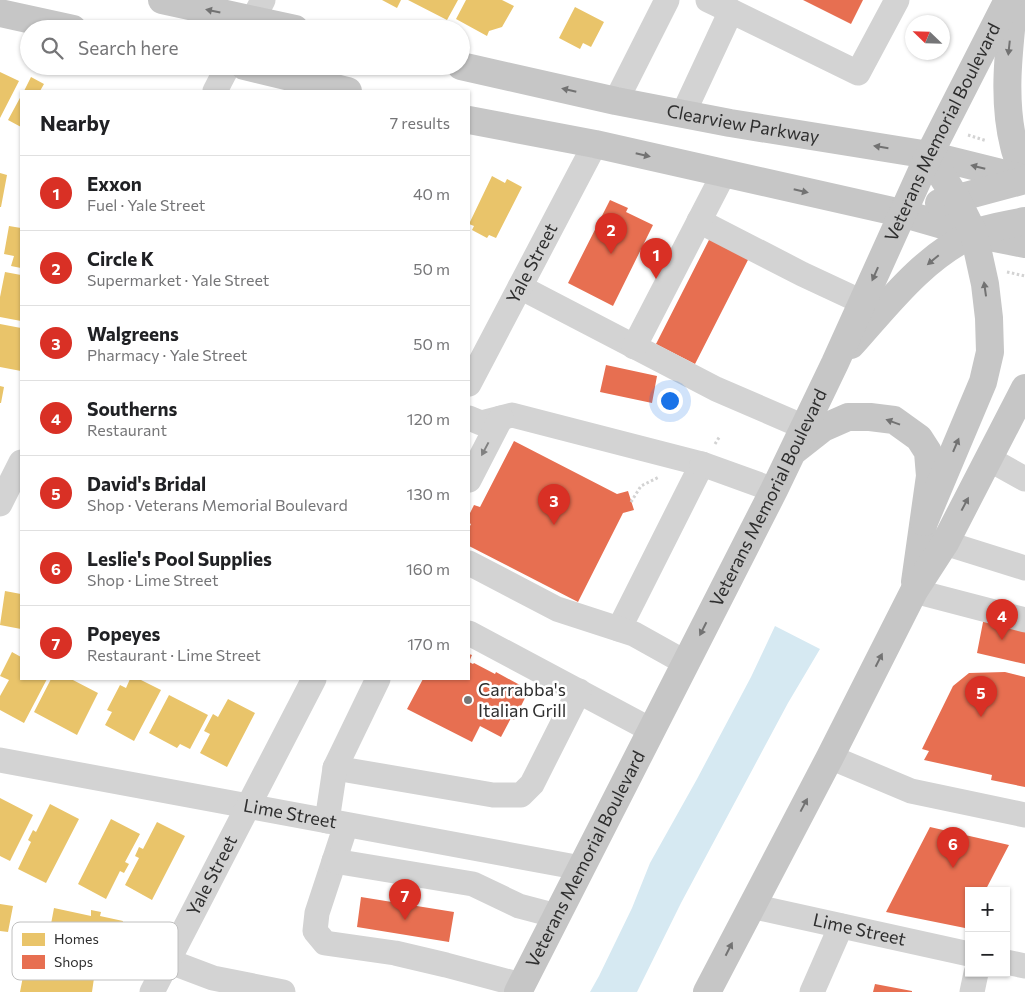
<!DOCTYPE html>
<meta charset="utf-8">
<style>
:root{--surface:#fff;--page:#f6f6f6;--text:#202124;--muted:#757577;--line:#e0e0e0;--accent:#d93025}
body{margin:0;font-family:Commissioner,sans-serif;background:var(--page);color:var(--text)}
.controls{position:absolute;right:15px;bottom:15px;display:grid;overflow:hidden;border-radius:0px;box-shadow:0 1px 4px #0004}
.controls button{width:45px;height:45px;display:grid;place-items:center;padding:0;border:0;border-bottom:1px solid var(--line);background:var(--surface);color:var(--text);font:25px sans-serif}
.compass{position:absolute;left:905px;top:15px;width:45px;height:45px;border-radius:50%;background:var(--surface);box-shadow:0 1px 4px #0004;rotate:293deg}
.you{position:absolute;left:669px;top:400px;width:18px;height:18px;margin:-12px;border:4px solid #fff;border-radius:50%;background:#1a73e8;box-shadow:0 0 0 8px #1a73e833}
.badge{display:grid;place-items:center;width:32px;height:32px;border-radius:50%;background:var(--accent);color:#fff;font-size:16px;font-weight:700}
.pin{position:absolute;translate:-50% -41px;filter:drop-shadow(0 1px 2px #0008)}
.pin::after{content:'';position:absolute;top:26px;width:18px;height:15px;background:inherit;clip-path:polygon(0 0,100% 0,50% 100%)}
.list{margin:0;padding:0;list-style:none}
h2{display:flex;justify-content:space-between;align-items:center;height:65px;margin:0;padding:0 20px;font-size:21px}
h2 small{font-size:16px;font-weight:400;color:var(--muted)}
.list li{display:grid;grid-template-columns:32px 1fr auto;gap:15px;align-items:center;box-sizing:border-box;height:75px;padding:0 20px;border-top:1px solid var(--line)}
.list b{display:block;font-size:19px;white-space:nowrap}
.list p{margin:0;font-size:16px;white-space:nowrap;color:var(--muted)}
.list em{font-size:16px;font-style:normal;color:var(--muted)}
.icon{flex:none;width:28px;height:28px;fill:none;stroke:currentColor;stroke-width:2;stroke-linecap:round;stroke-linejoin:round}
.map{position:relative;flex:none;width:1025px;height:992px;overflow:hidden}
.search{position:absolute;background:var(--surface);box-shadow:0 1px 4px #0004;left:20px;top:20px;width:450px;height:55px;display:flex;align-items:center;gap:12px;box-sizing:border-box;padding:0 18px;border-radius:28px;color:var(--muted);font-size:19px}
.panel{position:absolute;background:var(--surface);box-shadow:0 1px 4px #0004;left:20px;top:90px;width:450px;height:590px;border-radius:0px}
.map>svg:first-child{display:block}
</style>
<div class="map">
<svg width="1025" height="992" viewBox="0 0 1025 992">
<rect width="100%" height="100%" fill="#fff"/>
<path fill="#d6e9f2" d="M775,626L820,649L788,703L681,903L637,992H590L599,976L632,908L650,863L697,779L751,677Z"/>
<path fill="#e9c46a" d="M382,0H401L397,8Z
M408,0H458L447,20Z
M466,0H502L514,6L502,27L489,31L487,36L456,19Z
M575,7L604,22L591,47L583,43L580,49L559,38Z
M0,72L19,81L0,118Z
M31,77L44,84L40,91H24Z
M21,96V127L8,120Z
M0,173L7,175L1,207H0Z
M492,176L505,183L507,179L522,187L496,238L489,235L487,238L472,230L474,226L469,224Z
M9,226L21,228V268L11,266L14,256L4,254Z
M5,272L21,275V321L0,317V297Z
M0,324L21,328V371L0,367Z
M0,386L4,387L1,403H0Z
M5,591L21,594V629L0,625Z
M12,652L21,657V679H47L24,723L0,710V696L9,680L0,676Z
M51,679H71L98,693L77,735L34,712Z
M130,679H139L161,690L134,741L105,725L112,712L107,710L120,685L126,688Z
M169,695L208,715L190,749L180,744L177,748L149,733Z
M228,699L255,713L227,767L200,753L210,734L204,731L213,714L218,717Z
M0,798L33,815L10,861L0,856Z
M50,804L79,819L46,883L18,869L31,842L28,840L33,830L36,832Z
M111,819L140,834L125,862L129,864L124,873L120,871L106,899L78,884Z
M157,822L185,836L152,900L125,885L139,858L135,856L139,847L143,849Z
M0,904L13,906L8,932L0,931Z
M54,908L91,916V910L101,912L100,916L123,921L117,954L48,940Z
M25,966L94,978L92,992H20Z"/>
<path fill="#e76f51" d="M803,0H863L851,24Z
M610,200L628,208L626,212L653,225L613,306L568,283Z
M712,234L751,254L695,364L656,344Z
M606,365L657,376L652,403L600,392Z
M514,441L617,494L628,491L634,510L623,513L578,602L469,546V528L471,524L469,523V515L474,505L480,507Z
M984,617L1025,627V664L977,653Z
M469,654L472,655L469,662L473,664L474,663L495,674L496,672L529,690L514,720L511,718L501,737L480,726L472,742L407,709L423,679H469Z
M1005,672L1025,677V787L991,780L992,775L924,760L929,751L922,749L953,686L969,673Z
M930,827L1009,845L985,891H969V921L965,928L886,912Z
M361,897L454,912L449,942L357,927Z
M875,984L912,991V992H873Z"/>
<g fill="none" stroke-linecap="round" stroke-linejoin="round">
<path stroke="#d3d3d3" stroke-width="3" stroke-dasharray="2.5 2.5" stroke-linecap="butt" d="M968,135L987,141
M1007,272L1025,276
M715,444L720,436
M631,502L641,486L659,477"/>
<g stroke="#d3d3d3" stroke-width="25">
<path d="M708,0L731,11"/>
<path d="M248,29L263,0"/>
<path d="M215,91L228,66"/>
<path d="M616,101L667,0"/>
<path d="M683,114L731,11L858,73L897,0"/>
<path d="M699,221L802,274L862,302"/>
<path d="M520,287L716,389L804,427"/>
<path d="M634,347L724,173"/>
<path id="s1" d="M469,384L595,144"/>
<path d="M469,418L481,423L512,415L702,464L619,629"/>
<path d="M989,459L1025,479"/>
<path d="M702,464L774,490"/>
<path d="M469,480L501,418"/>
<path d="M0,504L21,462"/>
<path d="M945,543L1025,568"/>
<path d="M469,563L557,609L634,634L686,663"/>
<path d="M914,591L1025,620"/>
<path d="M469,633L651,730"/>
<path d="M830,757L911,791L1025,815"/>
<path id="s2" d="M0,760L581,868"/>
<path d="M335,768L493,795H521L532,784L579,691"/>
<path d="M327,821L335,768L378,679"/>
<path d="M346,825L317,913L315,931L325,943L395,953L446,965L521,985"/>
<path d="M334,861L473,884L519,906L557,916"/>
<path id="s3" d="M751,906L969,954"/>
<path d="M168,961L213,978L283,992"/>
<path d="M1006,962L1025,966"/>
<path id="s4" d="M152,992L314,679"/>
<path d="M812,992L841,926"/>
<path d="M972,992L976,973"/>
</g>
<g stroke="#c6c6c6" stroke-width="28">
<path d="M162,0L295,29"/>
<path d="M1014,1C1009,49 1002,99 1014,146C1016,156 1021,166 1025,175"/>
<path d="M0,13L73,29"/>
<path d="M244,66L348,91"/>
<path id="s5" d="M461,66L616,101L730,123L929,155L1025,179"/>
<path d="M469,120L595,144L901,213L974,234L1025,244"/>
<path d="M939,203L1025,180"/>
<path d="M851,345C887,305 922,258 973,234C988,227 1008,225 1025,221"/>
<path d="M795,450L823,428L848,417H870L894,420L919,438L928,452L930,476L915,582"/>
<path d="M924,522L983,382L990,352L989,318L985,284L974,234L956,198L929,155"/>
<path id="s6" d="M518,992L774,490L835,363L929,155L1008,0"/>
<path d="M707,992L830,757L914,591L945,543L1025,388"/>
</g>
</g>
<defs><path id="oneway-solid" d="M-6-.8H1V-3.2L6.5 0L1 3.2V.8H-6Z" transform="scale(1.25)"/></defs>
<g fill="#727272">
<use href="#oneway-solid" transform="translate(213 11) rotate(-168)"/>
<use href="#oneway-solid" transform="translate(1009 48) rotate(96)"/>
<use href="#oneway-solid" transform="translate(569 90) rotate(-167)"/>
<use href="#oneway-solid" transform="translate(881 147) rotate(-171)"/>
<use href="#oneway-solid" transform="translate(643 155) rotate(13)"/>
<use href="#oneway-solid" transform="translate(978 167) rotate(-166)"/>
<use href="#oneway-solid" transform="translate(801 191) rotate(13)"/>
<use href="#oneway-solid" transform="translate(933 260) rotate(140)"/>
<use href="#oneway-solid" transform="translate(875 274) rotate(114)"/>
<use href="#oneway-solid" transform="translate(985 289) rotate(-98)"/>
<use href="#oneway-solid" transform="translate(893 422) rotate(-160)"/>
<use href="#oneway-solid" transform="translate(956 445) rotate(-67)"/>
<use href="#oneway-solid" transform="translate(965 504) rotate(-62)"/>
<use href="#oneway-solid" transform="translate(703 629) rotate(117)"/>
<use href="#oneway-solid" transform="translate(879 660) rotate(-63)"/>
<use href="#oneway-solid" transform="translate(804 805) rotate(-62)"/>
<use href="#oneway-solid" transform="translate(729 949) rotate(-63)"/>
</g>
<use fill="#808080" href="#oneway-solid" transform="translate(485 449) rotate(118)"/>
<circle fill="#777" stroke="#fff" stroke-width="2" cx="468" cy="700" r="5"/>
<g text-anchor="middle" stroke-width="5" stroke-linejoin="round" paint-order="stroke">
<g font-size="18" fill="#2e2e2e" stroke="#fff">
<text dy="6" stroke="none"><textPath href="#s5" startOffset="288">Clearview Parkway</textPath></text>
<text dy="6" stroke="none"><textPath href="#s6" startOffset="959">Veterans Memorial Boulevard</textPath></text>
<text dy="6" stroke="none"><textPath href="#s1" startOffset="136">Yale Street</textPath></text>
<text dy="6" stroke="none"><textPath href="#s6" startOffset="554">Veterans Memorial Boulevard</textPath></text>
<text dy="6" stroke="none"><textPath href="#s2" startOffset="295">Lime Street</textPath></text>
<text dy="6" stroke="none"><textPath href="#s6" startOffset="149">Veterans Memorial Boulevard</textPath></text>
<text dy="6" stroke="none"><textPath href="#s4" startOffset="131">Yale Street</textPath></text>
<text dy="6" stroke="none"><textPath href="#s3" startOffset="111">Lime Street</textPath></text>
</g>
<g font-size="18" fill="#2e2e2e" stroke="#fff" text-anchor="start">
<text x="478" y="696">Carrabba's<tspan x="478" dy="21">Italian Grill</tspan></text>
</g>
</g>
<rect x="12" y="922" width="166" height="58" rx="8" fill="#fff" stroke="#c0c0c0" stroke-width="1"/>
<rect x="22" y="933" width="23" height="13" fill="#e9c46a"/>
<rect x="22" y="955" width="23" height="14" fill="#e76f51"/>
<g font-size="14" fill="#2e2e2e">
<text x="54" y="944">Homes</text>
<text x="54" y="967">Shops</text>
</g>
</svg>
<div class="controls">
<button>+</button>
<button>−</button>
</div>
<svg class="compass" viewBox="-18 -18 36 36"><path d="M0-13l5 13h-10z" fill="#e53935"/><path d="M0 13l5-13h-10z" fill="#757577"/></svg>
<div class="you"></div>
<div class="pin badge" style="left:656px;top:279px">1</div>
<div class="pin badge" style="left:611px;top:254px">2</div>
<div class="pin badge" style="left:554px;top:525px">3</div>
<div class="pin badge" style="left:1002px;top:640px">4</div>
<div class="pin badge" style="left:981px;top:717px">5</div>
<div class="pin badge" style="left:953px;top:868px">6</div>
<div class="pin badge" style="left:405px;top:920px">7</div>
<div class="search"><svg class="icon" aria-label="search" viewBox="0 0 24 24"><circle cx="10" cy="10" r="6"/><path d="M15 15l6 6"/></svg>Search here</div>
<section class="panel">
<h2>Nearby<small>7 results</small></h2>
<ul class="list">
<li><span class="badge">1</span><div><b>Exxon</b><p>Fuel · Yale Street</p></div><em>40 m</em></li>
<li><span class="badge">2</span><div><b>Circle K</b><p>Supermarket · Yale Street</p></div><em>50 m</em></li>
<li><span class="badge">3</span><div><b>Walgreens</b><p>Pharmacy · Yale Street</p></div><em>50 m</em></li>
<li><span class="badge">4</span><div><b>Southerns</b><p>Restaurant</p></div><em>120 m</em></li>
<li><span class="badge">5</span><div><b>David's Bridal</b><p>Shop · Veterans Memorial Boulevard</p></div><em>130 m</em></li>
<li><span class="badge">6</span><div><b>Leslie's Pool Supplies</b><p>Shop · Lime Street</p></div><em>160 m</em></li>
<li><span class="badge">7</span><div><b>Popeyes</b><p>Restaurant · Lime Street</p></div><em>170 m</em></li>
</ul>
</section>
</div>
